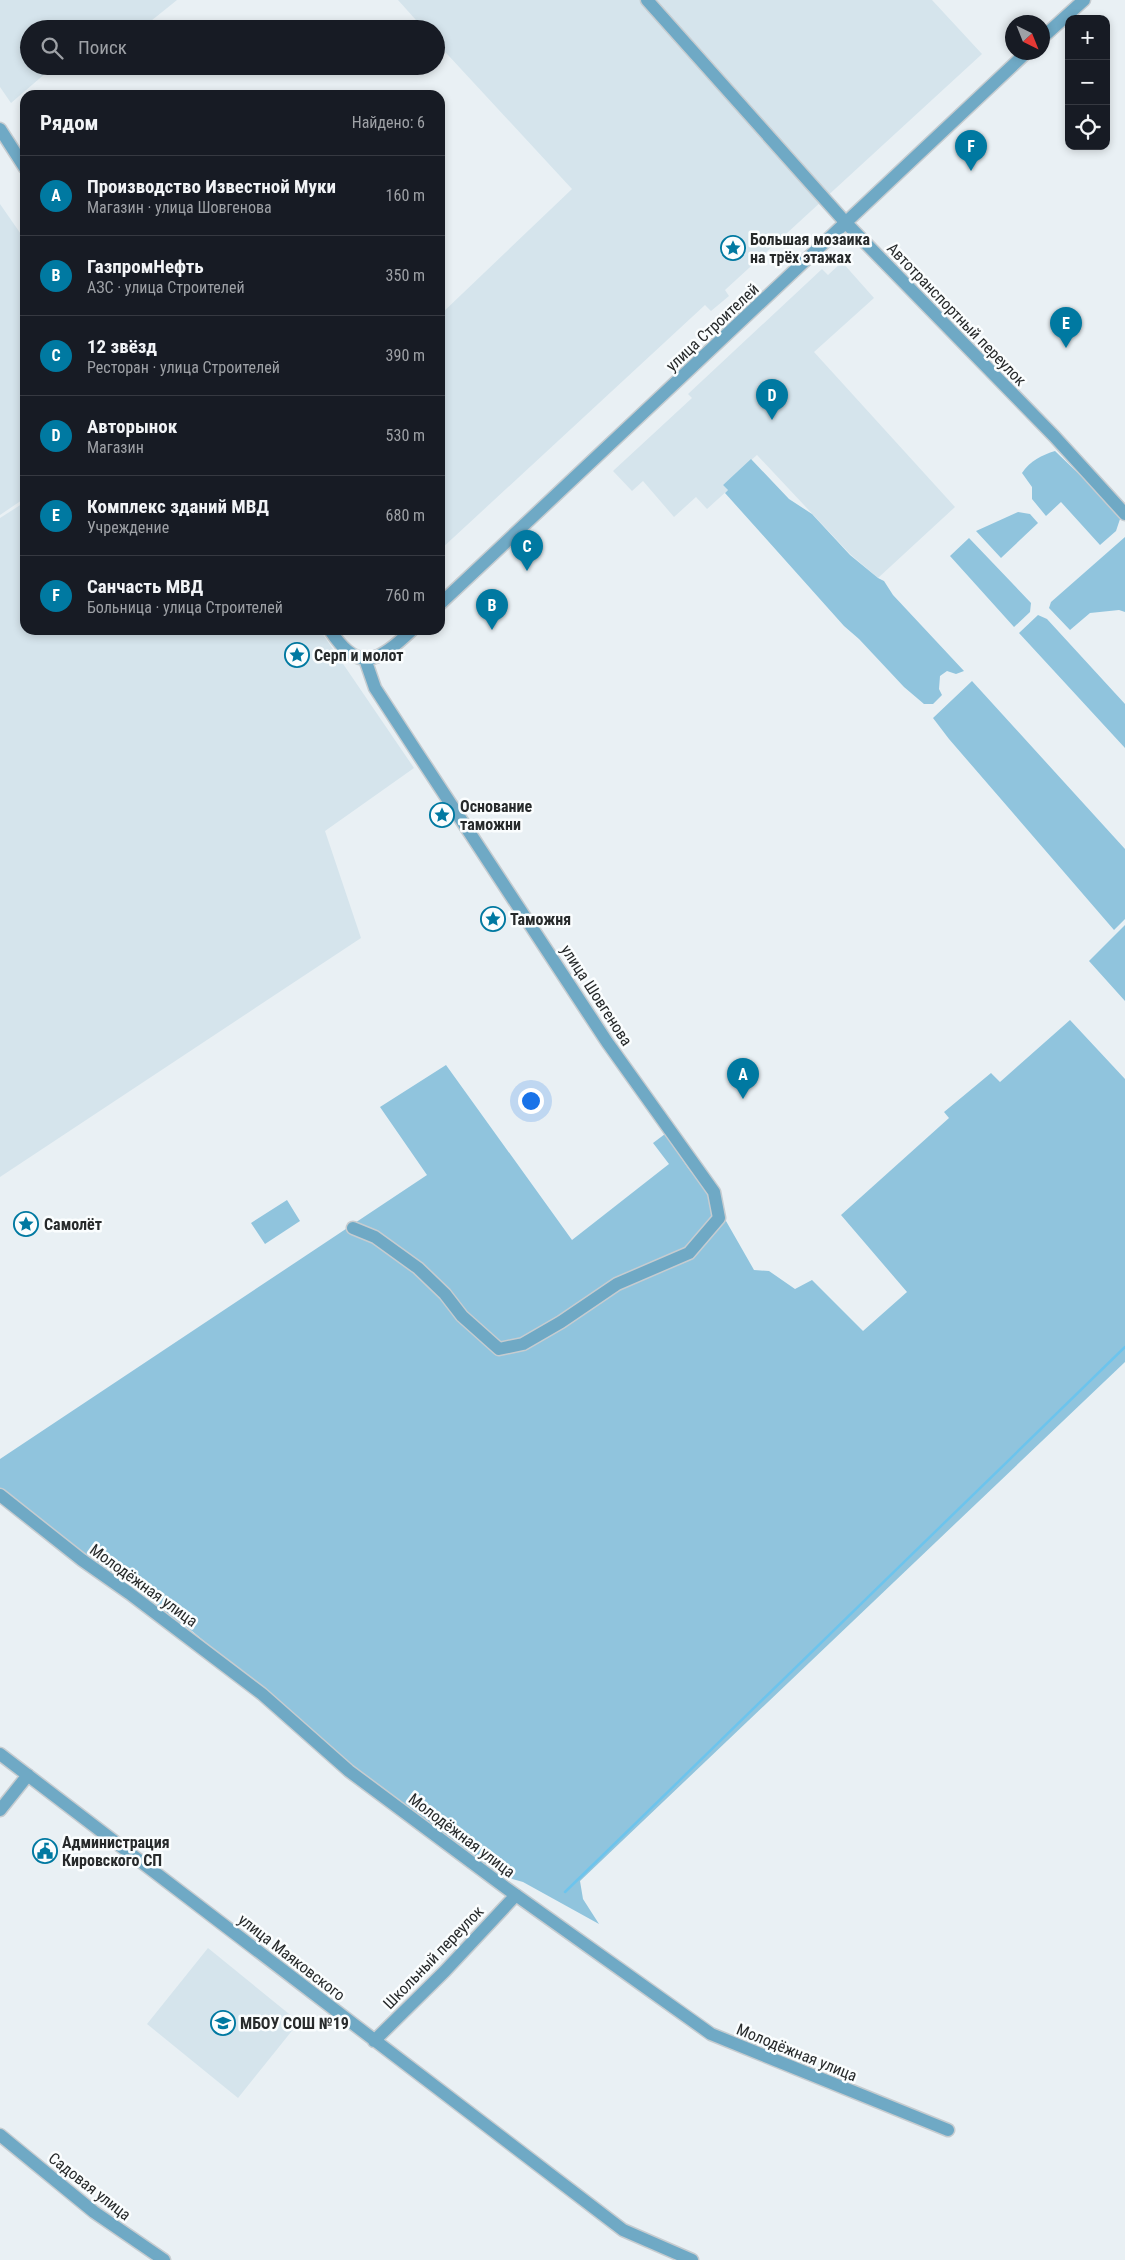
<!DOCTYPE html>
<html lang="ru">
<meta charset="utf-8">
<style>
:root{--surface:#171b24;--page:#242831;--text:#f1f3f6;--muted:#9ea1a6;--line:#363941;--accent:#0079a1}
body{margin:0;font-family:"Roboto Condensed",sans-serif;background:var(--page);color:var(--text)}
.controls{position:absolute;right:15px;top:15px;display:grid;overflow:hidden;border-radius:10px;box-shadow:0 2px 8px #0003}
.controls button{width:45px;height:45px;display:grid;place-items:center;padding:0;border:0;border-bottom:1px solid var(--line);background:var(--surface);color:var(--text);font:25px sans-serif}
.compass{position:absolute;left:1005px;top:15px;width:45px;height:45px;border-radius:50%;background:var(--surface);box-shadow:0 2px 8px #0003;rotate:137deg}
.you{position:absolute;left:530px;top:1100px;width:18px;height:18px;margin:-12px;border:4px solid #fff;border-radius:50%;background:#1a73e8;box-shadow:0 0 0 8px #1a73e833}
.badge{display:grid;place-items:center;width:32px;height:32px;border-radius:50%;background:var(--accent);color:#fff;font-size:16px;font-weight:700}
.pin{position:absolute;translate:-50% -41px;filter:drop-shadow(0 1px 2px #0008)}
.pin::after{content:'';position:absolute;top:26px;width:18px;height:15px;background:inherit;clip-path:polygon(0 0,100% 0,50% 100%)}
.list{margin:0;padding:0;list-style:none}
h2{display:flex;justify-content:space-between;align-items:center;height:65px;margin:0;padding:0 20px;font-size:21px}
h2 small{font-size:16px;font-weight:400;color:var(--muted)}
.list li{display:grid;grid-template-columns:32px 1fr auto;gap:15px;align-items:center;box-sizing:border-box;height:80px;padding:0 20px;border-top:1px solid var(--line)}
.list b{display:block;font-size:19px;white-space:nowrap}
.list p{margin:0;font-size:16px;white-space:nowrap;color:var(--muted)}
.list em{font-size:16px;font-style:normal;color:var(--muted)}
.icon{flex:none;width:28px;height:28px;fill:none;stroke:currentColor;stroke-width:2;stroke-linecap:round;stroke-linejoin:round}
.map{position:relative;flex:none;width:1125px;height:2260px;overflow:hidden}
.search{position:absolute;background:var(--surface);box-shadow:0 2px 8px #0003;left:20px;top:20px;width:425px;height:55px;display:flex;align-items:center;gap:12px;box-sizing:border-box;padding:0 18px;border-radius:28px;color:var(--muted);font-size:19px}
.panel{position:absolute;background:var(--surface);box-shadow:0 2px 8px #0003;left:20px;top:90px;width:425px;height:545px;border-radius:15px}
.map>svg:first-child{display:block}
</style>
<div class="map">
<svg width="1125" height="2260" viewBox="0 0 1125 2260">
<rect width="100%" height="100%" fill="#e9f0f4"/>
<path fill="#d5e4ec" d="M0,0H177L141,29H29V66H54L11,103L0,87Z
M398,0H932L982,54L725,290L729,296L711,311L705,305L440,550V315L572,189L436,42V29H424Z
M0,204L25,240V498L0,515Z
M842,262L874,298L814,352L955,507L878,578L850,554L757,455L723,485L728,490L707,509L696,497L674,517L643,481L632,491L613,471L692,398L688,394L822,269L828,275Z
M25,502V630H320L414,768L325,831L361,938L0,1177V518Z
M208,1948L299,2022L238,2098L147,2024Z"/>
<path fill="#90c4dd" d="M1055,451L1108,502L1121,516L1116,531L1100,545L1061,502L1046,516L1032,499V487L1022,473C1030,461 1042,455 1055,451Z
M751,459L789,499L812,514L850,555L878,578L884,581L893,595L964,671L956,674L947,671L940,676L939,689L942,695L933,704H924L904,687L859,639L844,626L725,493L728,490L723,485Z
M1018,512L1030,514L1038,523L1001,558L976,531Z
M1125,537V612L1119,610L1090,613L1070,630L1049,608L1051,602Z
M969,538L1031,603L1030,612L1014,627L950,556Z
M1038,615L1047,619L1125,704V748L1019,633Z
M972,681L1125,849V919L1114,930L949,739L933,718Z
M1125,925V1001L1089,961Z
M1070,1020L1125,1079V1362L580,1881L583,1899L599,1924L523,1882L502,1876L342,1758L192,1631L87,1557L0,1488V1459L427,1175L380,1107L446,1065L572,1240L669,1164L653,1143L665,1134L688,1168L714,1200L754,1270L769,1271L795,1289L812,1280L863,1331L907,1292L841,1215L949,1118L944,1112L991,1073L1000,1082Z
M287,1200L300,1221L265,1244L251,1223Z"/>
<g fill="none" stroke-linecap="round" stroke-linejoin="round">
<path stroke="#6cc4ed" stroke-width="2.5" d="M565,1892L1125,1347"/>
<defs>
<path id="minor" d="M647,0L846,223L1054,436L1125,514
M1042,38L1084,0
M0,129L25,168
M440,604L1027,52
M330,630C359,675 379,661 412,630
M353,1228L375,1237L418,1268L445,1294L462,1316L499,1349L523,1344L561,1322L617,1284L689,1253L719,1218L714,1192L607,1042L416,751L375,688L365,659
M0,1495L82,1560L129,1593L262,1694L349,1771L506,1888L711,2034L948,2130
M0,1754L623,2230L692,2260
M0,1810L28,1775
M374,2041L445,1971L516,1895
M0,2135L94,2212L164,2260"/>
</defs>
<use href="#minor" stroke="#c6ccd0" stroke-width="15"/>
<use href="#minor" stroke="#6fa9c5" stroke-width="12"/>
</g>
<defs>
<symbol id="sight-ring" viewBox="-11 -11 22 22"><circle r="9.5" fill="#fafdfe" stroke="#0079a1" stroke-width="1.5"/><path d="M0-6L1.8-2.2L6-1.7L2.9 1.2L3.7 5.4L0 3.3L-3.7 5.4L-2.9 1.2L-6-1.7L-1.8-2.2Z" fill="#0079a1"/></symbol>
<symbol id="civic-ring" viewBox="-11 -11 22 22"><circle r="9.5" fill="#fafdfe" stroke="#0079a1" stroke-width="1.5"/><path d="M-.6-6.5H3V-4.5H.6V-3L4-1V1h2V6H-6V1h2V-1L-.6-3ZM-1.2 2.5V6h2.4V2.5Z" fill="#0079a1"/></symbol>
<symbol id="school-ring" viewBox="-11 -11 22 22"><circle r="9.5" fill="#fafdfe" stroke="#0079a1" stroke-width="1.5"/><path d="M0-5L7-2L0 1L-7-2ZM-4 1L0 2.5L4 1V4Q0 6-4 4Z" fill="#0079a1"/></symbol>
</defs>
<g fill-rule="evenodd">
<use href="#sight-ring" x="719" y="234" width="28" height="28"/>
<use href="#sight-ring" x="283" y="641" width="28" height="28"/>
<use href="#sight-ring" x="428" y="801" width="28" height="28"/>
<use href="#sight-ring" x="479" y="905" width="28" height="28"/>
<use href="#sight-ring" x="12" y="1210" width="28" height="28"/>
<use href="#civic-ring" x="31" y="1837" width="28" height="28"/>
<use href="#school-ring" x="209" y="2009" width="28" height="28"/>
</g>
<g text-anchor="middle" stroke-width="5" stroke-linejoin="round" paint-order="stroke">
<g font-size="16" font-weight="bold" fill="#272a2b" stroke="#fafdfe" text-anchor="start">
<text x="750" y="245">Большая мозаика<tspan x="750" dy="18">на трёх этажах</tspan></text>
<text x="314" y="661">Серп и молот</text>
<text x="460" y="812">Основание<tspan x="460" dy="18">таможни</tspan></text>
<text x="510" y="925">Таможня</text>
<text x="44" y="1230">Самолёт</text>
<text x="62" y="1848">Администрация<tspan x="62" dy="18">Кировского СП</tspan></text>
<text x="240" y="2029">МБОУ СОШ №19</text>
</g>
<g font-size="16" fill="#272a2b" stroke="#fafdfe">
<text transform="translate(957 314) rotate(46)" y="6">Автотранспортный переулок</text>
<text transform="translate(712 327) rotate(-43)" y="6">улица Строителей</text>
<text transform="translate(597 995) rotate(57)" y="6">улица Шовгенова</text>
<text transform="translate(144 1585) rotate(36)" y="6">Молодёжная улица</text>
<text transform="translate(462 1835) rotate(37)" y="6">Молодёжная улица</text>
<text transform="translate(292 1957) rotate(38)" y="6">улица Маяковского</text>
<text transform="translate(433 1957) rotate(-46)" y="6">Школьный переулок</text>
<text transform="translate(797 2052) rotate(22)" y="6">Молодёжная улица</text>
<text transform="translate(90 2186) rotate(38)" y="6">Садовая улица</text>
</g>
</g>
</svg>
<div class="controls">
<button>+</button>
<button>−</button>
<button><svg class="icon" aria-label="locate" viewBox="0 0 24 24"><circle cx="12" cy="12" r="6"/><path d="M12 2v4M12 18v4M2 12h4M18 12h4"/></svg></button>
</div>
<svg class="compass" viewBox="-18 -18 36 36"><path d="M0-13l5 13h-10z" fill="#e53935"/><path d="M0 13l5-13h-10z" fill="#9ea1a6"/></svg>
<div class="you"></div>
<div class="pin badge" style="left:743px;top:1099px">A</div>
<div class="pin badge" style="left:492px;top:630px">B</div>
<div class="pin badge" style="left:527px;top:571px">C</div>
<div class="pin badge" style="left:772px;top:420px">D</div>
<div class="pin badge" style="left:1066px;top:348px">E</div>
<div class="pin badge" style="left:971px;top:171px">F</div>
<div class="search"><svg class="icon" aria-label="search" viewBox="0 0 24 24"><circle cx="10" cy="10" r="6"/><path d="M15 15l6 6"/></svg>Поиск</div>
<section class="panel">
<h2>Рядом<small>Найдено: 6</small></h2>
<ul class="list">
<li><span class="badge">A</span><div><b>Производство Известной Муки</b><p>Магазин · улица Шовгенова</p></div><em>160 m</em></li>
<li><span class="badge">B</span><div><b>ГазпромНефть</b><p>АЗС · улица Строителей</p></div><em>350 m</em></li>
<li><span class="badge">C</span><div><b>12 звёзд</b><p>Ресторан · улица Строителей</p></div><em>390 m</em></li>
<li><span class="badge">D</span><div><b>Авторынок</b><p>Магазин</p></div><em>530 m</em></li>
<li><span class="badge">E</span><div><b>Комплекс зданий МВД</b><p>Учреждение</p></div><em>680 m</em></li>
<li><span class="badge">F</span><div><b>Санчасть МВД</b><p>Больница · улица Строителей</p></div><em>760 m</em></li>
</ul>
</section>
</div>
